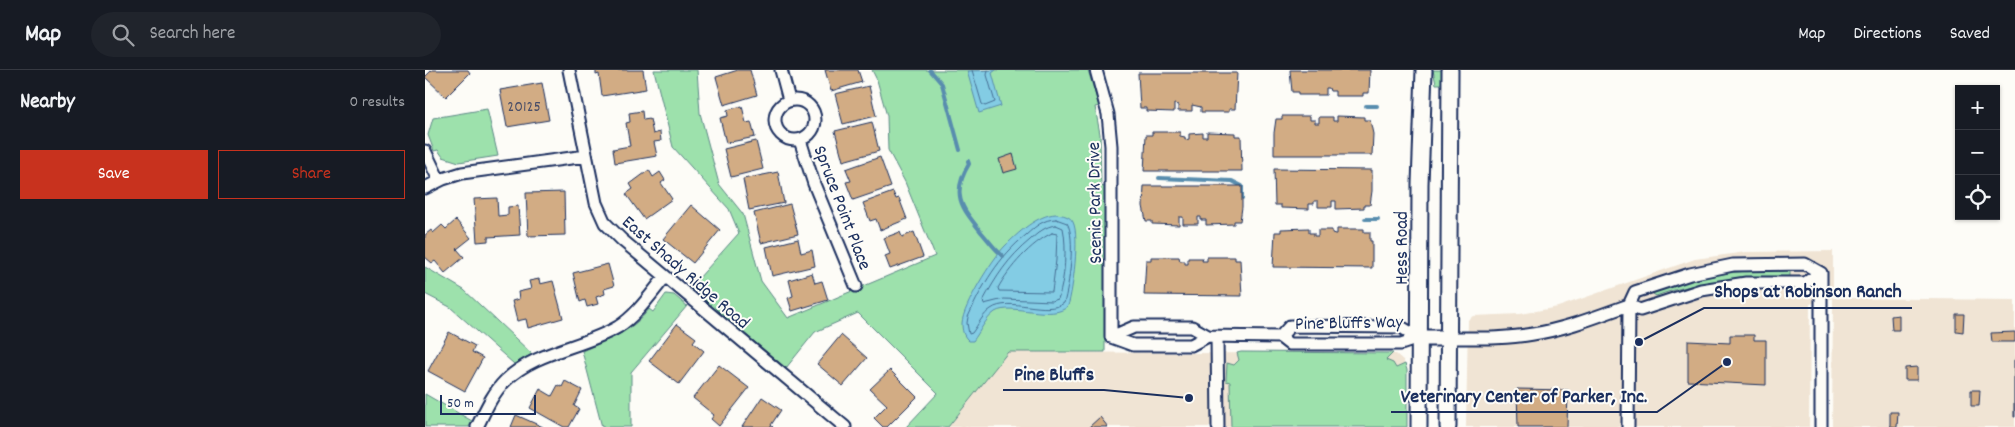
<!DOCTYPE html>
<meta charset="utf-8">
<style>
:root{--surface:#171b24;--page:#20242c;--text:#f1f3f6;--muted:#9ea1a6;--line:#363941;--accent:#c8321e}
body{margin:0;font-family:Dekko,sans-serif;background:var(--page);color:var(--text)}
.controls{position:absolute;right:15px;top:15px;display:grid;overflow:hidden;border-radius:0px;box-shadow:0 1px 4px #0004}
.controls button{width:45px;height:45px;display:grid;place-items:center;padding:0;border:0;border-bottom:1px solid var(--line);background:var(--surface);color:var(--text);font:25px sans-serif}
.scale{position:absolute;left:15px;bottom:12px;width:96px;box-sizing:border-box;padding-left:5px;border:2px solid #1b2f5e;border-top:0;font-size:14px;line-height:18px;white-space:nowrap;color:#1b2f5e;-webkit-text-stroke:4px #fdfcf7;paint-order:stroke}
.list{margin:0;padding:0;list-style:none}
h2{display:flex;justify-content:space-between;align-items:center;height:65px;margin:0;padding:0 20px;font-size:21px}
h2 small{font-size:16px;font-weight:400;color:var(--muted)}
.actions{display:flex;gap:10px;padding:15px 20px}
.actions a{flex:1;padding:11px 0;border:1px solid var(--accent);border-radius:0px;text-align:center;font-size:18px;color:var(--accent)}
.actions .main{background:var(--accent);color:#fff}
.icon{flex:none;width:28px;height:28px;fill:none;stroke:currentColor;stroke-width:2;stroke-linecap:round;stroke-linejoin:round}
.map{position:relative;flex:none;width:1590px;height:357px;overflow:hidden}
header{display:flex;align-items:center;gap:30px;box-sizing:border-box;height:70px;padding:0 25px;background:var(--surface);border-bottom:1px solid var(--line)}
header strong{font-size:24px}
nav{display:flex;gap:28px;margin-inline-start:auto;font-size:18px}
.search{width:350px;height:45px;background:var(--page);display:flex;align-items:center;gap:12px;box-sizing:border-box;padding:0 18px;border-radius:28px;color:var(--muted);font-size:19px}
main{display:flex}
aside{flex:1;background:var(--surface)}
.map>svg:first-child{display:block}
</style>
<header>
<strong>Map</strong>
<div class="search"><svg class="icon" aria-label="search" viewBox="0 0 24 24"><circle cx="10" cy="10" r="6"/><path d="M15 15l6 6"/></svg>Search here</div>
<nav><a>Map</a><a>Directions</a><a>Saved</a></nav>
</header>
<main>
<aside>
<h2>Nearby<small>0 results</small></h2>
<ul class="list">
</ul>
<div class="actions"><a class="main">Save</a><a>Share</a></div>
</aside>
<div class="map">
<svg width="1590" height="357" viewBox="0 0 1590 357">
<rect width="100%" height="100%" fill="#fdfcf7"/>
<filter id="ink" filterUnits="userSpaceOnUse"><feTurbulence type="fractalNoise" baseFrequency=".02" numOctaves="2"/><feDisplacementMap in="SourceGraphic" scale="10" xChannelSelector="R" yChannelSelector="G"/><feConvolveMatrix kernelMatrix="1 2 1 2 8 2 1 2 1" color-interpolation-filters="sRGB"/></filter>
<g filter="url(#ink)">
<path fill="#f0e4d4" d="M1408,181V228L1590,230V357H1407L1408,228L1385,234L1384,357H1041L1043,250L1048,246L1095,244L1133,237L1270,189L1321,182Z
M583,282L971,284L978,290L982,300V357H523Z"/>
<path fill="#9de1ac" stroke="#5c8885" d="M229,0H272L275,43L294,114L318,144L336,211L363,248L510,186L480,112L463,80L462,46L452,10L447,0H663L674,36L670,37L675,64L676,116L680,117V282H583L523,357H481L513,323L433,243L390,262L361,298L265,218L314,163L304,139L248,77Z
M1008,0H1017V14H1011Z
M62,39L73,86L34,92L18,87L13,80L9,81L3,65L8,48Z
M0,197L39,220L107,284L89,294L25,237L0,224Z
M1365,199V208C1320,208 1274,210 1231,226L1228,224L1230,221C1278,204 1315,200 1365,199Z
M241,224L249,225L262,236L206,302V357H177L157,281C182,270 207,262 224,239L228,242Z
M816,282L968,283L961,290L968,293L971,298L980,294L982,300V357H806L805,312L801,311L802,293L809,295L814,290L812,283Z
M0,324L47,351L44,357H0Z"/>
<path fill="#83cce4" stroke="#598dae" d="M571,0L567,3L576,36L554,43L542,1Z
M631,144C638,145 645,146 648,152C655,166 648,220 643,236C628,252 586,232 570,242C560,249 555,262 548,271H544C538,266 537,260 537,253C538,236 567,189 580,176C593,163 612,145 631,144Z"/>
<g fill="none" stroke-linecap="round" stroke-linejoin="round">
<path stroke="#456e94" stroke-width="1" d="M547,0L557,34L560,36L570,32L562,5L563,0
M631,149L642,153C651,167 644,217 639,233C622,246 584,226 566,239C558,244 553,255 547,263L544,264L542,253L543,247C558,214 573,188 601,165C610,157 618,149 631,149Z
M631,155L638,158C642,176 640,211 633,229L627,231L579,229L559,234L558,231C571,207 583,188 605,170C613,163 620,156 631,155Z
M627,163L632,164L631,190L627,222L574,221L573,218C584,198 606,173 627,163Z"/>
<path stroke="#598dae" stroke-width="4" d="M505,0L517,14L535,80
M941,36H952
M543,91L544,94C525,125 537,138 557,163C564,171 570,180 578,186
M734,108L807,111L817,116V128
M940,149H953"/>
</g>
<path fill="#d2ac84" stroke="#1b2f5e" d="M7,0H43L45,3L21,27L0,7Z
M171,0H218L221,19L177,26L174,4L171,5Z
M313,0H325L332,25L299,35L291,7Z
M400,0H433L437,12L406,21Z
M865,0H945L944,23H938V26H910V21H905L904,18H901V25H873V22H867Z
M713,3H812L810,39H804V42H776V37L767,35V41H753V35L749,34V42L721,41V38H715Z
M117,13L124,50L82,57L75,20Z
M444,16L451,46L418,54L410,24Z
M317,36L321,53L326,52L330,67L301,73L295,48L303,46L302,40Z
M217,41L218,50L225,49L228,64L235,62L236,71L229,72L232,86L190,93L188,79L205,76L201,53L205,52L204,43Z
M857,46H885V50H890V53H894V47H908V51H912V46L939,47V50H945L948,64L947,85H849V63L851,49H857Z
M447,52L454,81L418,91L410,61Z
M727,62H755V66L760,67V70L764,69V64L778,63V67H782V62L810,63V66H816L817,101H719L721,65H727Z
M331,71L338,99L306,107L299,79Z
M588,84L592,99L578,103L574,89Z
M455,87L466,117L428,130L421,112L426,111L421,99Z
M849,99L947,100V121L945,135H939V138L911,139V131H907V137H893V131H889V134H884V139L856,138V135H850Z
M224,100L228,107L235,102L240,110L236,113L247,129L219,149L201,124L208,119L205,114Z
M353,102L359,133L324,140L318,109Z
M719,116H817V137L815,151H809V154L781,155V150H776V147H773V154H758V147H754V155L727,154V151H721L718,136Z
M139,122L140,165L103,166L101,123Z
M468,122L471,129L474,128L482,149L455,160L451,149L445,151L438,133Z
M72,128L73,146L83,145V137L93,136L95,165L63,167V171L52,172L49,129Z
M365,134L373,164L336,173L329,143Z
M266,135L295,160L268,193L238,169Z
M31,150L46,168L32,179L39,187L20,203L10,191L7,193L0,187V165L6,160L8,163L17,155L21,159Z
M884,158V163H889V166H893V160H907V163L910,164H912V159H939V162H945V171H947V198L848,197L850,162H856V159Z
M475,162L477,167L489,162L498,187L465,199L460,186L465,184L459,168Z
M373,169L376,183L387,180L390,196L347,206L341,177Z
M726,187H754L755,191H760V194H763V188H778L777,191H782V187H810V190H815L817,226L719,225L721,190H726Z
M183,194L189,216L179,219L180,224L171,227L173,234L162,237L160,230L155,232L148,203Z
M387,203L390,213L397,211L403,230L367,241L363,228L368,226L364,210Z
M114,209L115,214L128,211L138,248L103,258L101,249L92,251L87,231L94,229L93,222L106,219L104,211Z
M1531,244H1539L1538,262L1531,261Z
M1474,245V260H1467L1466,246Z
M252,254L271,268L268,272L279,281L254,314L224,291Z
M24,262L50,276L47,282L58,288L40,321L3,301Z
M1590,262V272H1567L1566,263Z
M416,265L442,288L418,316L392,294Z
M1305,265H1329V270H1341V315L1263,311V271L1305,273Z
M1589,290H1590V347H1589Z
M294,295L324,318L294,356L286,349L289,345L268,328Z
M1492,297V310H1480V298Z
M465,300L492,327L462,357H458L449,348L462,335L445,319Z
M140,311L157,320L149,336L154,339L144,357H139L105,338L115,319L127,326L133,315L137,317Z
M1092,319L1143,320L1142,357H1093Z
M1546,320H1555L1554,336H1546Z
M337,327L356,340L346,355L348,357H317Z
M1465,342H1473L1472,357L1465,356Z
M91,345L118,357H86Z
M675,347L683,357H664Z"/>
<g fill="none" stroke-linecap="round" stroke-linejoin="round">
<defs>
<path id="street" d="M144,0L171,133L180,153L197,170L420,357
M356,0L364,30
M671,0L683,44L686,76V267
M350 50a20 20 0 1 1 40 0a20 20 0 1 1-40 0Z
M375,70L389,114L431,216
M0,81L14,110
M0,118L18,109L37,103L161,86
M792,266L793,357
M686,267L708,275H766L783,266L855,267L864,274H976L994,268
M686,267L709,257H767L783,266
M855,267L865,256L976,257L994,268
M1024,268C1052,268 1080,269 1108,264C1141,259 1173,246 1204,235L1215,240L1276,220L1321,213H1380L1396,203
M52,357C60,341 67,324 80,311C110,281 157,278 193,257C212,245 226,224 240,207
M1203,357L1204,235L1210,222L1265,204L1308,195L1380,194L1396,203
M1396,357V203"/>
<path id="secondary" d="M994,268H1024
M994,357L995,114L999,0
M1023,357L1025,0"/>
</defs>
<use href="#street" stroke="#1b2f5e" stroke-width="15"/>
<use href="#secondary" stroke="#1b2f5e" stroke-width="19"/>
<use href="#street" stroke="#fdfcf7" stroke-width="11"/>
<use href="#secondary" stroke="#fdfcf7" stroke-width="15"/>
</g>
</g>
<g text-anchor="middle" stroke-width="4" stroke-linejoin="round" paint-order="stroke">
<g font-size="16" fill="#494e68">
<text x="99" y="41">20125</text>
</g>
<g font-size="19" fill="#1b2f5e" stroke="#fdfcf7">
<text transform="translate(668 133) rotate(-91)" y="7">Scenic Park Drive</text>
<text transform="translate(419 137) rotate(69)" y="7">Spruce Point Place</text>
<text transform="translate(975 178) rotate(-90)" y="7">Hess Road</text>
<text transform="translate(262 201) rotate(41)" y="7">East Shady Ridge Road</text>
<text transform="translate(924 251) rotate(-1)" y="7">Pine Bluffs Way</text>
</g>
</g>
<path fill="none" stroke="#1b2f5e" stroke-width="2" d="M1214 272L1279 238H1487M764 328L679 320H578M1302 292L1232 342H966"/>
<g fill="#1b2f5e" stroke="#fdfcf7" stroke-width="2">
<circle cx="1214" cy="272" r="5"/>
<circle cx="764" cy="328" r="5"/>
<circle cx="1302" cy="292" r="5"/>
</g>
<g font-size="20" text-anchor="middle" font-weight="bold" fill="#1b2f5e" stroke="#fdfcf7" stroke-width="4" stroke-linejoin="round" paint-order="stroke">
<text x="1383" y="227">Shops at Robinson Ranch</text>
<text x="629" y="310">Pine Bluffs</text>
<text x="1099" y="332">Veterinary Center of Parker, Inc.</text>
</g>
</svg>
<div class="controls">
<button>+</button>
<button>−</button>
<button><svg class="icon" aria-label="locate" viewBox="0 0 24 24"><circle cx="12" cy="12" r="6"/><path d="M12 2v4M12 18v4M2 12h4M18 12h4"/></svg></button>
</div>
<div class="scale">50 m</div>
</div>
</main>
